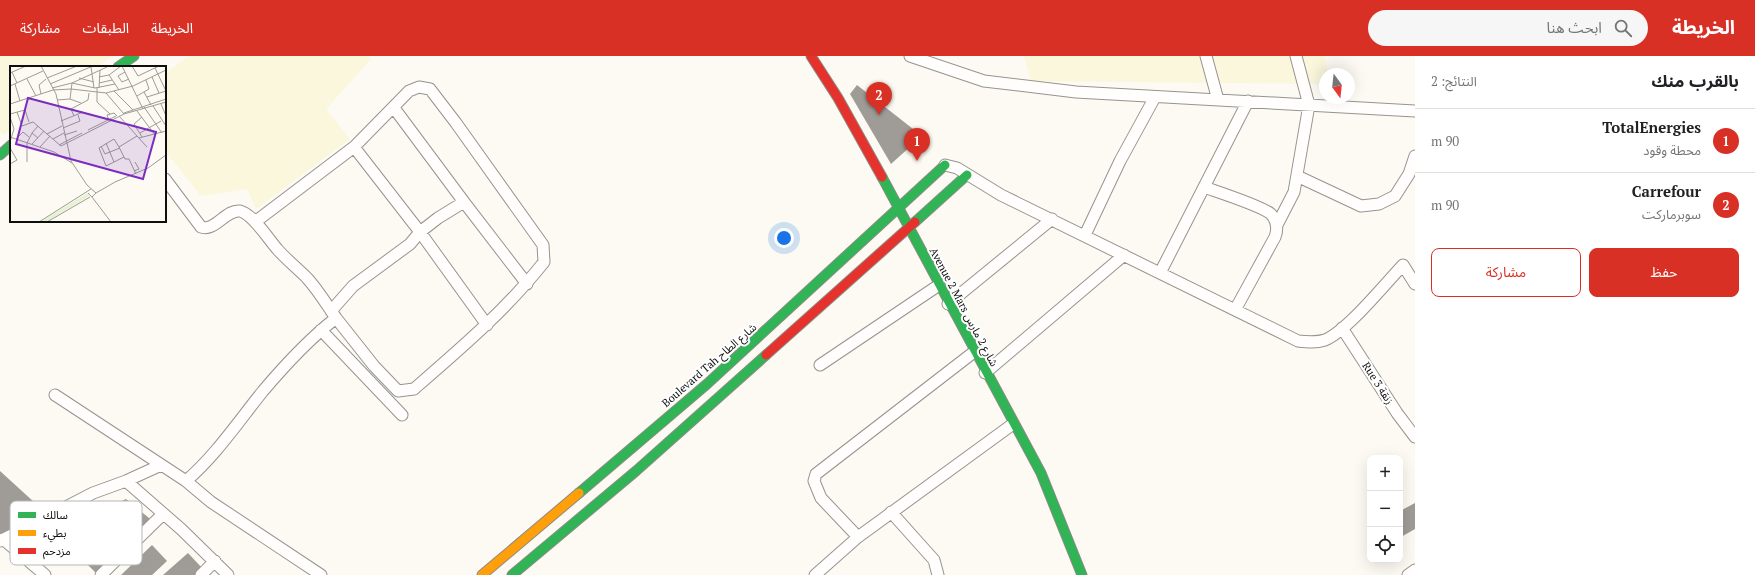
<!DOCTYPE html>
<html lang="ar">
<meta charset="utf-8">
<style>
:root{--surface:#fff;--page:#f6f6f6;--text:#202124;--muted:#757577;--line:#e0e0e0;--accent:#d93025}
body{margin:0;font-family:"PT Serif","Noto Sans Arabic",serif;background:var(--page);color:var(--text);direction:rtl}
.controls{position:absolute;right:12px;bottom:12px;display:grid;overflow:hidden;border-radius:8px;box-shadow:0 4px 16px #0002}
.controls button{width:36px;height:36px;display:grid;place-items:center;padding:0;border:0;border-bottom:1px solid var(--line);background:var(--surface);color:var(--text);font:20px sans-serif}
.compass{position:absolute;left:1319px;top:12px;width:36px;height:36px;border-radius:50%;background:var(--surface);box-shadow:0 4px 16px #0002;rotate:165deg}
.you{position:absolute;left:784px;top:182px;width:14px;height:14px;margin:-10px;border:3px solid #fff;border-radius:50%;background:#1a73e8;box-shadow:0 0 0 6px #1a73e833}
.badge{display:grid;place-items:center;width:26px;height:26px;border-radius:50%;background:var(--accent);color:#fff;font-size:13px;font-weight:700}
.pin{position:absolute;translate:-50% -33px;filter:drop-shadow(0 1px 2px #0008)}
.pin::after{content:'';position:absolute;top:21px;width:14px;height:12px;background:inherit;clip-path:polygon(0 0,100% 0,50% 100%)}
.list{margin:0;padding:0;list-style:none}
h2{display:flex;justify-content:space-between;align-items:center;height:52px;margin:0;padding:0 16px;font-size:17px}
h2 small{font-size:13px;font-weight:400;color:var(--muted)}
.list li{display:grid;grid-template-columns:26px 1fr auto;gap:12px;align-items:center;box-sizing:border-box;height:64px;padding:0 16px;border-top:1px solid var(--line)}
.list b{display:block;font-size:15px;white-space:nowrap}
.list p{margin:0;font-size:13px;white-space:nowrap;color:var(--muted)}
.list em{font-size:13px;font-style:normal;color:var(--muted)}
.actions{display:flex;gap:8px;padding:12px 16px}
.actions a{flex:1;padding:9px 0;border:1px solid var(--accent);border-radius:8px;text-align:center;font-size:14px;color:var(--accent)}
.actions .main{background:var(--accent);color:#fff}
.icon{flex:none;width:22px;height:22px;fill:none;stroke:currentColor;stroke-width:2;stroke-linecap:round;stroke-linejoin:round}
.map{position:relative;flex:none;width:1415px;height:519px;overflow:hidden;direction:ltr}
header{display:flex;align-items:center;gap:24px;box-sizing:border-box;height:56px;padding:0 20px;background:var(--accent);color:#fff}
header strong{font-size:19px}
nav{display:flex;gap:22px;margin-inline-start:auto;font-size:14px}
.search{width:280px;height:36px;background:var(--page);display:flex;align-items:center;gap:10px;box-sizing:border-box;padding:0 14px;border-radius:22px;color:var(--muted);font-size:15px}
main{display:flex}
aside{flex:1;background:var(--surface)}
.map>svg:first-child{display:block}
</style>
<header>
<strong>الخريطة</strong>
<div class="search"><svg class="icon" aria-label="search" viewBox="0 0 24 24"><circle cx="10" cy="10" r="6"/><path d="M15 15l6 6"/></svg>ابحث هنا</div>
<nav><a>الخريطة</a><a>الطبقات</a><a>مشاركة</a></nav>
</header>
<main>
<aside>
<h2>بالقرب منك<small>النتائج: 2</small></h2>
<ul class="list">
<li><span class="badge">1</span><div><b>TotalEnergies</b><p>محطة وقود</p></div><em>90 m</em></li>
<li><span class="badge">2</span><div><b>Carrefour</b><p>سوبرماركت</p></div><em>90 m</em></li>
</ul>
<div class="actions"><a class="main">حفظ</a><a>مشاركة</a></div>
</aside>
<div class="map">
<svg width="1415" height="519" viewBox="0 0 1415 519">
<rect width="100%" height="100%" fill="#fcfaf2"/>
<path fill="#faf7dd" d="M0,0H112L97,11H11V74L4,79L0,75Z
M189,0H369L371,3L326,53L350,83L256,153L247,133L201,140L165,95V18Z
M1024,0H1324L1328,18H1325V28L1031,25Z"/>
<path fill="#9f9c98" d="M857,29L922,80L891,108L850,38Z
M0,415L46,457L0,478Z
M126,443L149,462V465L98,519L83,504L95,493L92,490L100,482L103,484L121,466L119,463L87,489L74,468Z
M1415,447V473L1401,481L1400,470L1403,468L1400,463V455Z
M152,489L167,505L152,519H121Z
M188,497L203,513L197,519H163Z"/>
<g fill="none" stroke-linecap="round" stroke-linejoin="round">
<defs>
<path id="street" d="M910,0L984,25L1076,36L1415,55
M1206,0L1218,44
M394,52L464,146
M354,91L420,176L487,269
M945,109L957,112L1001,139L1298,285C1307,286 1316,287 1325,284C1347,275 1385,228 1403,209L1415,228
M1297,120L1361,150L1379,148L1395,140L1409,118L1415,100
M165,123L201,171C215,176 226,153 240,155C253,158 269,184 278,194C287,204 298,213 307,222C318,234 327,249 336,262C309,283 285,309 263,335C238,366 216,399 186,425
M1204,131C1218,136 1262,150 1271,158C1277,165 1278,173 1275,181L1235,254
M255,166L354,91L409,35L419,31L430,33L456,67L543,189L544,206C506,254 460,293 414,333L398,335L374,310L336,262
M1277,169L1294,136L1309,49L1296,0
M1085,179L1120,105L1155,41
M1160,217L1248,45
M948,248L1052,163
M331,255L353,230L410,188L420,176L438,162L464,146L527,228
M1342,272L1397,357L1415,381
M321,274L402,359
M820,309L939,229
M985,317L1124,199
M55,339L186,425L211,446L321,519
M126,425L181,473L228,519
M891,456L934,504L938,519
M858,481L821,442L814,425L816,418L974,296
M3,483L45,519
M0,485L93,437L126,425L161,409
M101,519L163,458
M201,519L215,505
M815,519L858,481L1013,368
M1408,519L1415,514"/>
<path id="fast" d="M118,11L134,0
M0,99L11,89
M882,121L1041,417L1082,519
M915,166L967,119
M579,437L707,328L945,109
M512,519L636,415L766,299"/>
<path id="slow" d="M482,519L579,437"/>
<path id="jam" d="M811,0L838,42L882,121
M766,299L915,166"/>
</defs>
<use href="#street" stroke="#959491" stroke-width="13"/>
<use href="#fast" stroke="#8c8b87" stroke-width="11"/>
<use href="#slow" stroke="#8c8b87" stroke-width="11"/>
<use href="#jam" stroke="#8c8b87" stroke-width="11"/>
<use href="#street" stroke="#fffefd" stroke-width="11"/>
<use href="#fast" stroke="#30b455" stroke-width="9"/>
<use href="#slow" stroke="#ff9f0a" stroke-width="9"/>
<use href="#jam" stroke="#e5322d" stroke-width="9"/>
</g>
<g text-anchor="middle" stroke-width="4" stroke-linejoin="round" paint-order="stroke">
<g font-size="11" fill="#0e0e0e" stroke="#fff">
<text transform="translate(964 251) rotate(62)" y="4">Avenue 2 Mars شارع 2 مارس</text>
<text transform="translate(709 309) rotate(-41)" y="4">Boulevard Tah شارع الطاح</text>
<text transform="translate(1378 327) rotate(57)" y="4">Rue 3 زنقة</text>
</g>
</g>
<g transform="translate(10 10)">
<rect width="156" height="156" fill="#fcfaf2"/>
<path d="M78,127L79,130L36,156H30Z" fill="#e5f3d0"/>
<path fill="none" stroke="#9d9c97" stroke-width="1" d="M31,0L46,28L61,95L77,119L86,127L82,131L78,127M112,0L133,43M122,0L128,10L149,0M81,1L84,22M145,2L156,25M2,6L7,17M115,6L108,10L112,16L119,13M0,7L16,0M99,9L109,24M89,11L99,9L111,0M142,11L149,27M37,12L67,0M69,12L84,16M17,13L26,30M89,17L102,14M5,18L10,35M40,18L83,0M0,20L33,5M42,22L62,17L97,1M87,22V36L100,48M89,22L90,4M104,25L123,44M134,26L141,39M96,27L114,48M31,28L29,19L36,13M127,30L139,23L136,14M137,31L156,25M60,33L62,17L85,22L105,18M47,34L60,33L71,37M0,38L43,24L61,23L96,27L123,20L156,4M151,38L156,50M143,40L156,60M134,41L152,67M127,45L145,69M7,46L12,60L23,56L51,80L114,48L156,36M114,47L156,33M0,48L15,44L19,56M64,50L61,43L78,34L79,27M109,50L137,81M0,51L4,63L0,76M132,51L124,58L132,71M99,54L97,49L104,47L107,50M51,55L73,46M53,62L70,55L68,49M78,64L106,50M130,67L151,55M37,68L52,60M54,69L67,65M0,71L44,86L62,97M28,72L22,67L28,60M129,72L156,65M6,73L13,66L19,71M43,73L54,67M96,77L104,96M22,78L34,65M49,79L72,67M91,80L95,88L110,82M30,81L40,70M109,81L104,73L89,82L96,100L114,91M0,82L7,94L0,98M17,96V77L22,67M124,105L129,103L125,96M126,108L119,93H115L109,81L127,70M86,127L105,116L138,102L156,89M82,131L101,156M29,156L81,123M37,156L80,131"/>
<path fill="#7b2cbf" fill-opacity="0.15" stroke="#7b2cbf" stroke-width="2" d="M18,32L146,66L133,113L6,78Z"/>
<rect width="156" height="156" fill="none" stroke="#0e0e0e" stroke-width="2"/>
</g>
<rect x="10" y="445" width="132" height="64" rx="6" fill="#fff" stroke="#b7b7b7" stroke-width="1"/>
<rect x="18" y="456" width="18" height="6" fill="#30b455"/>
<rect x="18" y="474" width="18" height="6" fill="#ff9f0a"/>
<rect x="18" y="492" width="18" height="6" fill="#e5322d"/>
<g font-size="11" fill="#0e0e0e">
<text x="43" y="463">سالك</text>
<text x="43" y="481">بطيء</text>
<text x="43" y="499">مزدحم</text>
</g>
</svg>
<div class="controls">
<button>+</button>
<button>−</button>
<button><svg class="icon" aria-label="locate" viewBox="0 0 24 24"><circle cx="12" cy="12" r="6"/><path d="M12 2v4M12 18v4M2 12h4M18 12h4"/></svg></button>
</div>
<svg class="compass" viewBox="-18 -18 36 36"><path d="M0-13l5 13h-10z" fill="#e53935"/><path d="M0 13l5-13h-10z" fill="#757577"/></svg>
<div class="you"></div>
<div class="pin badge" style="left:917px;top:105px">1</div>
<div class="pin badge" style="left:879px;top:59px">2</div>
</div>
</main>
